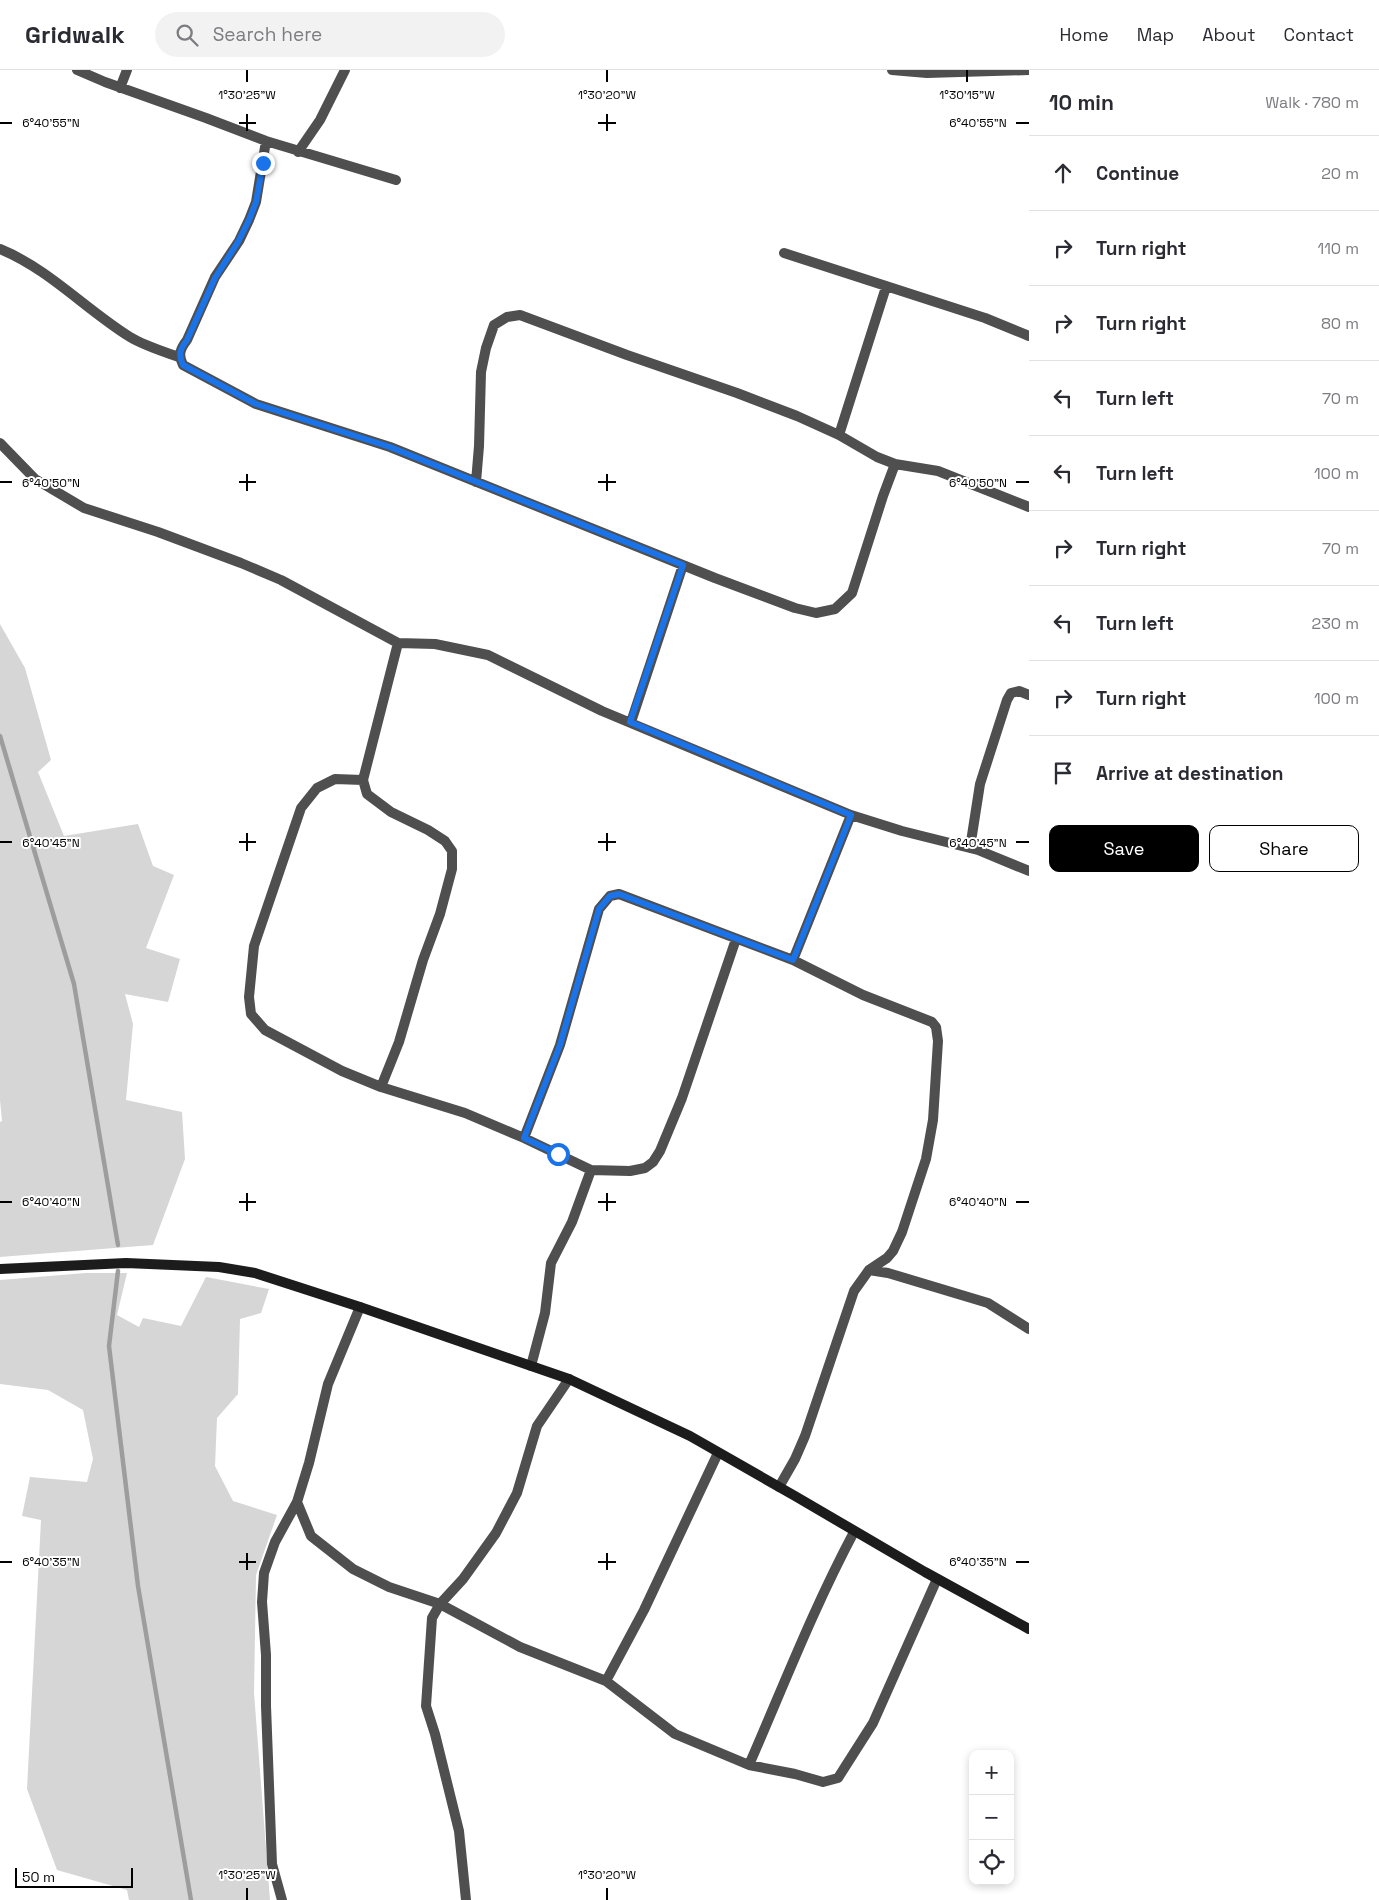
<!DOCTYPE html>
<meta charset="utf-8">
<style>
:root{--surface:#fff;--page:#f2f2f3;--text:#2b2b33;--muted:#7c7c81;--line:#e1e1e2;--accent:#000}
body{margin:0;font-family:"Space Grotesk",sans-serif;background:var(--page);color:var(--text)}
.controls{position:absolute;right:15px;bottom:15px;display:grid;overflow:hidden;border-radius:10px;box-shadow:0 2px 8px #0003}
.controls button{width:45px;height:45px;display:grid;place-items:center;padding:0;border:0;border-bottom:1px solid var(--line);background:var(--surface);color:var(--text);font:25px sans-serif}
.scale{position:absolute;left:15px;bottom:12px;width:118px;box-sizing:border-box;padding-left:5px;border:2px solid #000;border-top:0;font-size:14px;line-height:18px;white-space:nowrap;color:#000;-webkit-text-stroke:4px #fff;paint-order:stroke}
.stop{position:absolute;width:15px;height:15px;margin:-11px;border:4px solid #1a73e8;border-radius:50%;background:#fff}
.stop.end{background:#1a73e8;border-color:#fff;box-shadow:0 1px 5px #0008}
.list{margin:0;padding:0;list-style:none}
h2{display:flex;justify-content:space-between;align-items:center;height:65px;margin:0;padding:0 20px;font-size:21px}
h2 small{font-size:16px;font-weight:400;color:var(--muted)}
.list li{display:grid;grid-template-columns:32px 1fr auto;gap:15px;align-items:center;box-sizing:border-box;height:75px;padding:0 20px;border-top:1px solid var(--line)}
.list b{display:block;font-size:19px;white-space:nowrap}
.list em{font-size:16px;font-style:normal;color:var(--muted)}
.actions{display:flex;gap:10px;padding:15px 20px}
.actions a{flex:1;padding:11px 0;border:1px solid var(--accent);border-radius:10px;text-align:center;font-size:18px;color:var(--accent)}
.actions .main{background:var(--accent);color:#fff}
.icon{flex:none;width:28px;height:28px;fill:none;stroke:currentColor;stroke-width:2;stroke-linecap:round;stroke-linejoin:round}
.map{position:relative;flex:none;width:1029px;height:1830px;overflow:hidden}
header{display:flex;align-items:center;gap:30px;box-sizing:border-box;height:70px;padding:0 25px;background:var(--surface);border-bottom:1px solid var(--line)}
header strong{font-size:24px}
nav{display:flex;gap:28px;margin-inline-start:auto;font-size:18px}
.search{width:350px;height:45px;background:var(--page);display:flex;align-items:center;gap:12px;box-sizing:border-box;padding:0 18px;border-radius:28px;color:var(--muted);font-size:19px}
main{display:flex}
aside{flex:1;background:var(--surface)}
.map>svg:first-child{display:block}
</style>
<header>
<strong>Gridwalk</strong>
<div class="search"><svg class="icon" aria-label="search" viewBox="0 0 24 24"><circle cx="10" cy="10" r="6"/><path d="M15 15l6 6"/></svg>Search here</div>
<nav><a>Home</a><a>Map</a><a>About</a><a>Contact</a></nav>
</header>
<main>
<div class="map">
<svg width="1029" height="1830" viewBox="0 0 1029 1830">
<rect width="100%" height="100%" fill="#fff"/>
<path fill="#d6d6d6" d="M0,554L25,598L51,690L38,702L64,766L138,754L153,796L174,805L146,878L180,889L168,932L125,924L133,954L126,1030L182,1042L185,1089L153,1175L0,1187V1052L2,1051L0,1030Z
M86,1203H127L117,1245L139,1257L143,1248L181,1256L206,1207L269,1219L261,1243L240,1249L238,1324L217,1348L215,1396L233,1431L277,1445L256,1505L254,1623L270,1830H129L127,1820L57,1800L27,1719L41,1450L22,1446L30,1407L87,1412L93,1389L83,1340L48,1320L0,1314V1210Z"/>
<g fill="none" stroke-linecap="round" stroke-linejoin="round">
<path stroke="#9d9d9d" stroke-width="4.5" d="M0,666L74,914L118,1175
M118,1201L109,1276L138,1516L191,1830"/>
<path stroke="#4f4f4f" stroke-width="10" d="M77,0L105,12L206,48L266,71L396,110
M892,0L927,3L1029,0
M120,18L127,0
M266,71L256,132L249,150L239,171L215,207L187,270C180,279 178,285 183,295L256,334L390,377L715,508L795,538L816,543L835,539L852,523L883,426L895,394
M298,82L320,50L345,0
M0,179C49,199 85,239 130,267C145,276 162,281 179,287
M784,183L985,248L1029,266
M839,365L886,217
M0,373L35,409L84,438L158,462L241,493L281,510L398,573
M476,412L479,376L481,302L486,278L494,255L507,247L520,245L627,285L737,323L797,346L839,365L877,387L895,394L938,401L1029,437
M631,652L683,495
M363,710L335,709L317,718L301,738L254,876L249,927L251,944L265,960L342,1001L381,1017L465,1043L524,1068L591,1100L630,1101L645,1098L653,1092L660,1081L682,1028L736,869
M851,745L902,761L978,780L1029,801
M970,778L980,714L1007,630L1011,623L1019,621L1029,625
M381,1017L399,972L423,890L440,844L452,799V781L445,771L428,760L391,742L367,724L363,710L398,573L435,574L488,585L602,641L851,745L793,890
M524,1068L560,975L599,839L610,826L619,824L793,890L863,925L932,952L936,957L938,971L933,1050L926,1089L902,1162L893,1181L887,1188L869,1200L854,1221L805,1366L795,1389L779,1417
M869,1200L888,1203L988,1233L1029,1259
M531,1296L545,1243L551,1193L572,1152L591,1100
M297,1432L311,1466L353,1499L389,1517L440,1534L520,1577L606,1611L675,1664L749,1695L795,1704L823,1712L838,1708L873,1653L937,1509
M606,1611L644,1540L718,1383
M749,1695C783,1617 814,1537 854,1462
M282,1830L272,1794L266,1636V1585L262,1532L264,1503L275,1472L297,1432L309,1393L328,1314L360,1237
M466,1830L459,1761L435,1664L426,1636L432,1548L440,1534L463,1509L496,1463L517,1423L537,1356L569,1309"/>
<path stroke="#1c1c1c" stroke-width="10" d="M0,1199L126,1193L219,1197L255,1203L360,1237L569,1309L690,1366L795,1426L925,1502L1029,1559"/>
</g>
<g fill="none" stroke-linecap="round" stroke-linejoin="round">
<path stroke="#1a73e8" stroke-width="6" d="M263,93L256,132L249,150L238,172L215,208L187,270C180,279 178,285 183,295L256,334L390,377L683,495L630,652L851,745L793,890L619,824L610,826L599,839L560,975L524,1068L558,1084"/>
</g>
<path fill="none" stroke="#000" stroke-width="2" d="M247,0V12M607,0V12M967,0V12M247,44V61M607,44V61M0,53H12M239,53H256M598,53H616M1016,53H1029M247,404V421M607,404V421M0,412H12M239,412H256M598,412H616M1016,412H1029M247,763V781M607,763V781M0,772H12M239,772H256M598,772H616M1016,772H1029M247,1123V1141M607,1123V1141M0,1132H12M239,1132H256M598,1132H616M1016,1132H1029M247,1483V1500M607,1483V1500M0,1492H12M239,1492H256M598,1492H616M1016,1492H1029M247,1818V1830M607,1818V1830"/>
<g font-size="12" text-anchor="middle" fill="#000" stroke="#fff" stroke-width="4" stroke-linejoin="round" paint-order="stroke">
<text x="247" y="29">1°30'25"W</text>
<text x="607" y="29">1°30'20"W</text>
<text x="967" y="29">1°30'15"W</text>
<text x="51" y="57">6°40'55"N</text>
<text x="978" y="57">6°40'55"N</text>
<text x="51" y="417">6°40'50"N</text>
<text x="978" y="417">6°40'50"N</text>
<text x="51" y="777">6°40'45"N</text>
<text x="978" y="777">6°40'45"N</text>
<text x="51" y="1136">6°40'40"N</text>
<text x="978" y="1136">6°40'40"N</text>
<text x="51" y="1496">6°40'35"N</text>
<text x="978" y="1496">6°40'35"N</text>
<text x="247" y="1809">1°30'25"W</text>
<text x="607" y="1809">1°30'20"W</text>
</g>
</svg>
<div class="controls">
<button>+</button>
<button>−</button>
<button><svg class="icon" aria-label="locate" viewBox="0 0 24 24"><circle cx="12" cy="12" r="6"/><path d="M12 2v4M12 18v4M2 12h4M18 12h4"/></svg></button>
</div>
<div class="scale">50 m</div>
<div class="stop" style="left:558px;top:1084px"></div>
<div class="stop end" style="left:263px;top:93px"></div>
</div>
<aside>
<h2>10 min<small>Walk · 780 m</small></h2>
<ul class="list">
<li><svg class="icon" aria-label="ahead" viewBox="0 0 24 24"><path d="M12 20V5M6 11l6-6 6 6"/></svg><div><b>Continue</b></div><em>20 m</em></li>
<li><svg class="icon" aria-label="right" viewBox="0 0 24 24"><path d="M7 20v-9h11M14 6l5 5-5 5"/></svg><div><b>Turn right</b></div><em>110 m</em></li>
<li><svg class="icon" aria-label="right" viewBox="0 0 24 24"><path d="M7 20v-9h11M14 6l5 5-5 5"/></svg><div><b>Turn right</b></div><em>80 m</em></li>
<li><svg class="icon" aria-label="left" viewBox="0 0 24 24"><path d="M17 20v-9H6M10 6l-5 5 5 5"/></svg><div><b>Turn left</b></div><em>70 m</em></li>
<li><svg class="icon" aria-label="left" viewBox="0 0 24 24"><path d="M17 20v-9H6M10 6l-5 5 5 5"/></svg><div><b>Turn left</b></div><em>100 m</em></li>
<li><svg class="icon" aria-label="right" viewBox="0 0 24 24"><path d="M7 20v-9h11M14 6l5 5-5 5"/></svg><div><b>Turn right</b></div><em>70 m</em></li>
<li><svg class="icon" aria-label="left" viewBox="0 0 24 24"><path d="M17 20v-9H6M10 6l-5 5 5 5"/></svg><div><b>Turn left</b></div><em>230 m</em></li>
<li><svg class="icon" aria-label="right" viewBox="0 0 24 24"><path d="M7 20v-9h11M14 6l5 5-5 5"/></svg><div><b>Turn right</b></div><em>100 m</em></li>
<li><svg class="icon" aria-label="arrive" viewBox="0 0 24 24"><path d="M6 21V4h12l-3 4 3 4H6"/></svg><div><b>Arrive at destination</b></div></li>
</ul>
<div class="actions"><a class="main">Save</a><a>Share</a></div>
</aside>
</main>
